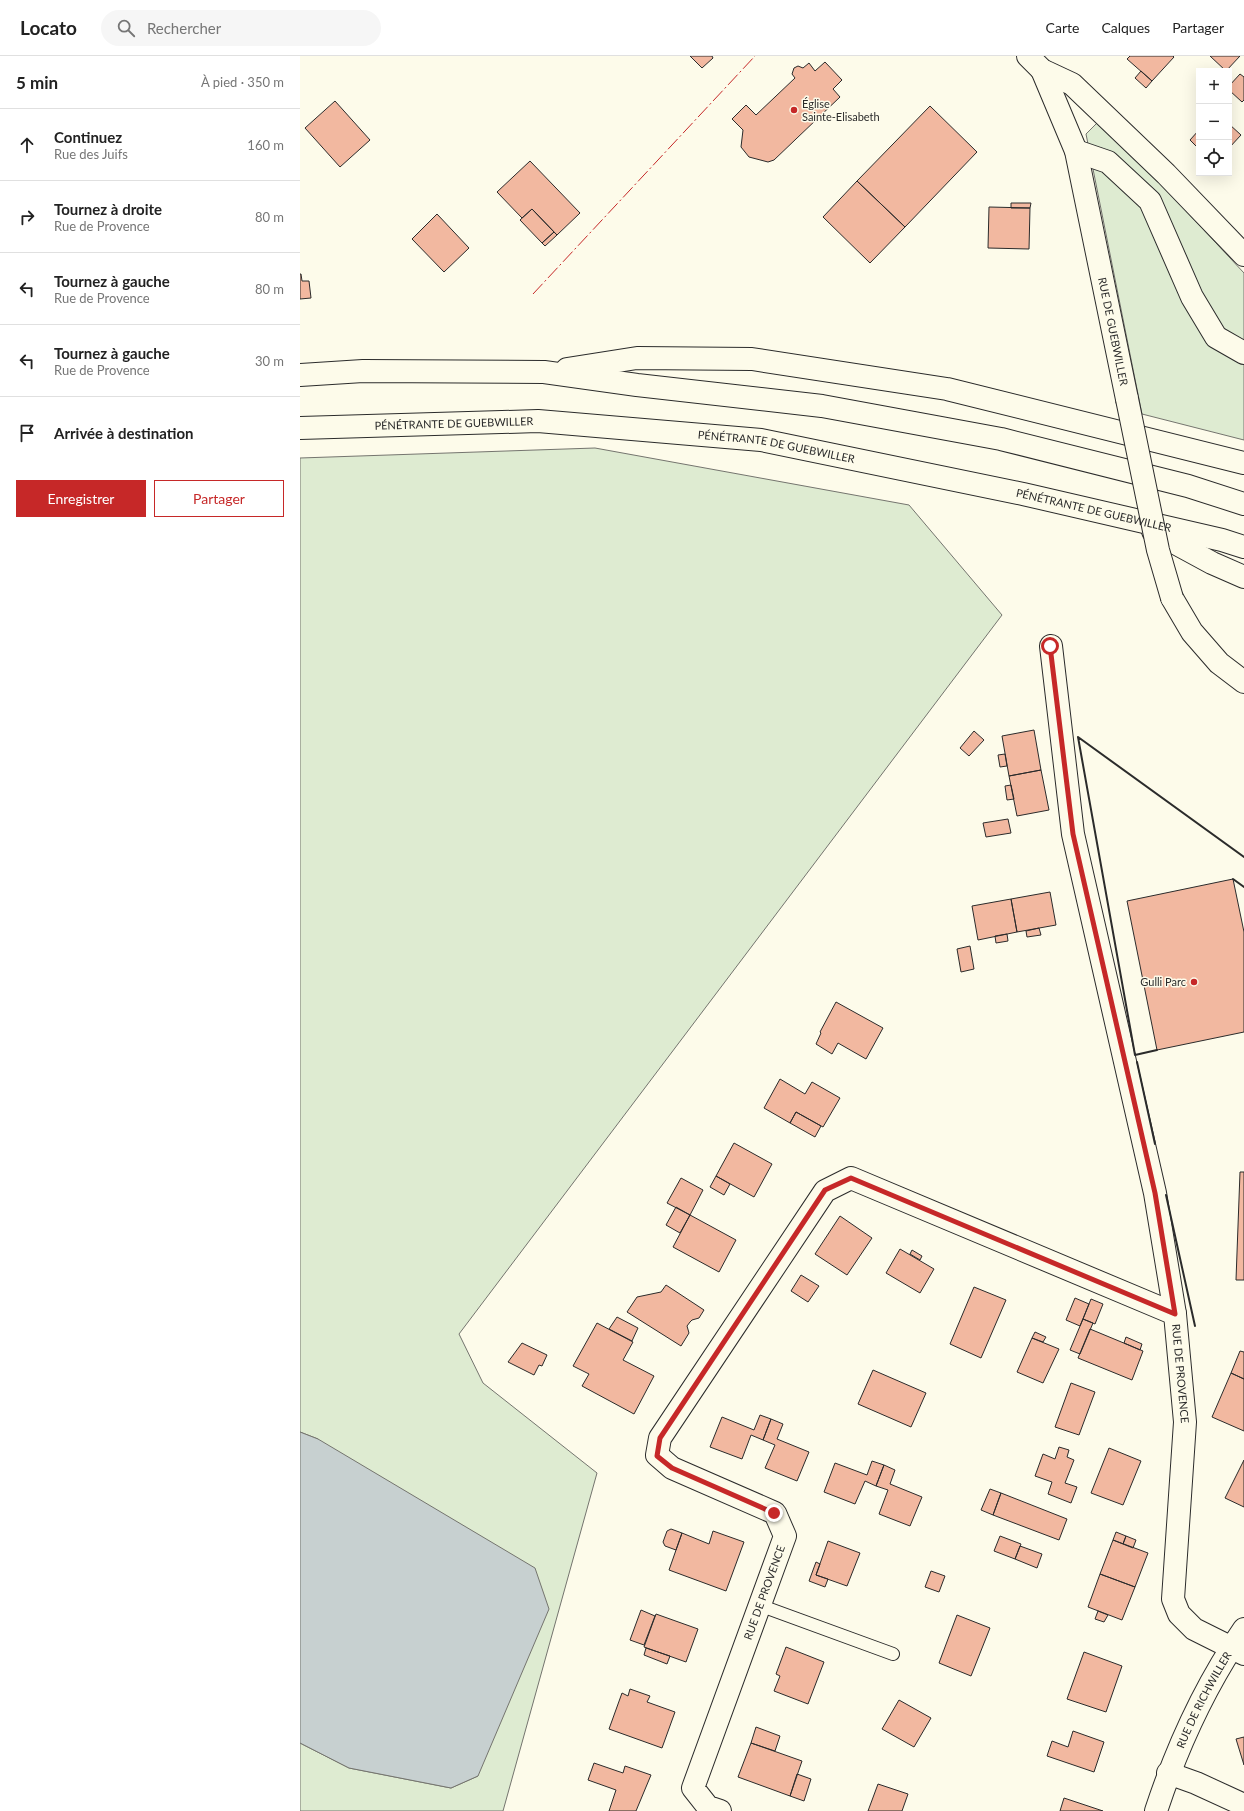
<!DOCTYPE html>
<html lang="fr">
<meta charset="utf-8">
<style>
:root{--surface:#fff;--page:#f6f6f6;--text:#222;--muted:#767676;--line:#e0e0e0;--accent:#c62828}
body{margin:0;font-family:Lato,sans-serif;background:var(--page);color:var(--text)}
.controls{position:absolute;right:12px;top:12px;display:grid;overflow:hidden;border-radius:0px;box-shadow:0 4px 16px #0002}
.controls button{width:36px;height:36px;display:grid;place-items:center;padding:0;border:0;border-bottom:1px solid var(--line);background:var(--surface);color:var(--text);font:20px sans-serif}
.stop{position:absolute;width:12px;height:12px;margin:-9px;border:3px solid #c62828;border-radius:50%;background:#fff}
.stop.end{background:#c62828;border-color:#fff;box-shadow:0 1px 4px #0008}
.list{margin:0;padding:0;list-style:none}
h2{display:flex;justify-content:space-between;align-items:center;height:52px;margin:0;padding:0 16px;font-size:17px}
h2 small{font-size:13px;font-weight:400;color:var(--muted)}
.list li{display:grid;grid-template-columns:26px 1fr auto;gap:12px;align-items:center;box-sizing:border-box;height:72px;padding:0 16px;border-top:1px solid var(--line)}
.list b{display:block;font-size:15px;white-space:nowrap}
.list p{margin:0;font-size:13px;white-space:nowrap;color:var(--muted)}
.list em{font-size:13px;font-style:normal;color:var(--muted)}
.actions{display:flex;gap:8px;padding:12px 16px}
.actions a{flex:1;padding:9px 0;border:1px solid var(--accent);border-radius:0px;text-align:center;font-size:14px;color:var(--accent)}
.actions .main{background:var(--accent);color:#fff}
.icon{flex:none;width:22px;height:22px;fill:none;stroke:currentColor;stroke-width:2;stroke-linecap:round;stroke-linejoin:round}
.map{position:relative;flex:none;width:944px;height:1755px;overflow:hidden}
header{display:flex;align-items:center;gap:24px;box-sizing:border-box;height:56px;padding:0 20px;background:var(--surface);border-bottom:1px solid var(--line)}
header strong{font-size:19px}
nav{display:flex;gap:22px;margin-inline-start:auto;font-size:14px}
.search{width:280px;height:36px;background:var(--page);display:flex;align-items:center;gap:10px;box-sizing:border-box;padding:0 14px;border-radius:22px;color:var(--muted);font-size:15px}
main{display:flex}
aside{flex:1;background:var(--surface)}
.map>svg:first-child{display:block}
</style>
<header>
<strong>Locato</strong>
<div class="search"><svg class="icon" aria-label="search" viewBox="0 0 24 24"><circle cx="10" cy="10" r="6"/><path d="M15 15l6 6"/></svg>Rechercher</div>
<nav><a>Carte</a><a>Calques</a><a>Partager</a></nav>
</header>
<main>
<aside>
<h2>5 min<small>À pied · 350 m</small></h2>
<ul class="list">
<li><svg class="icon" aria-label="ahead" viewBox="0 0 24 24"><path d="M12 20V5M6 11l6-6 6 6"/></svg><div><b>Continuez</b><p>Rue des Juifs</p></div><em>160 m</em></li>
<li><svg class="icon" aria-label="right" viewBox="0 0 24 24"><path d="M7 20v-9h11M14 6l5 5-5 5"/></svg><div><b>Tournez à droite</b><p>Rue de Provence</p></div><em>80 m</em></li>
<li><svg class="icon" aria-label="left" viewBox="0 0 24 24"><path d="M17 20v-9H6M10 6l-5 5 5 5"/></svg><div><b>Tournez à gauche</b><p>Rue de Provence</p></div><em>80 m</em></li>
<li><svg class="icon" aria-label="left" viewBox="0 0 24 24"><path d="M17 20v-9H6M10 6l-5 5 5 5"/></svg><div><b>Tournez à gauche</b><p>Rue de Provence</p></div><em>30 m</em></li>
<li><svg class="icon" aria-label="arrive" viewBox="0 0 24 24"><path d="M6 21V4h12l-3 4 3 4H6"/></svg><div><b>Arrivée à destination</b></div></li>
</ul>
<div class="actions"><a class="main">Enregistrer</a><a>Partager</a></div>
</aside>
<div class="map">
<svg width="944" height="1755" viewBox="0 0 944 1755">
<rect width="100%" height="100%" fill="#fdfbea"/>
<path fill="#deebd1" stroke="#74746e" d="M797,67L848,114L944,217V384L842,358L786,78Z
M295,392L609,449L702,559L159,1278L183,1327L297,1417L203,1755H0V1687L49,1712L151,1732L178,1720L18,1383L0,1376V402Z"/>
<path fill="#c7d0d0" stroke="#74746e" d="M0,1376L18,1383L235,1512L249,1553L178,1720L151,1732L49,1712L0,1687Z"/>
<path fill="#f2b8a0" stroke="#2b2b2b" d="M390,0H412L413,2L402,12Z
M830,0H873L874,1L852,25L827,3Z
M910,0H940L926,15Z
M525,6L542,24L533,33L540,41L474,104L468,106L449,101L441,91L443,74L432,63L446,49L456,59L495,22L492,18L494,12L498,10L503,12L509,7L515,15Z
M841,15L852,25L846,32L835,22Z
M940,18L944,21V44L942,46L929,34V30Z
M35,45L70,84L40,111L5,72Z
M630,50L677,96L605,171L557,125Z
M929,68L941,79L929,92Z
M899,74V93L890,84Z
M230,105L280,157L257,179L232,153L222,162L197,136Z
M557,125L605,171L570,207L523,161Z
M711,147H731L730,152H711Z
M689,151L730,152L729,193L688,192Z
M232,153L254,176L242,187L220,164Z
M137,158L169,192L144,216L112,183Z
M254,176L257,179L245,190L242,187Z
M0,218H1L2,225H9L11,242L0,243Z
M734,674L741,714L709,720L702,680Z
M674,675L684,684L669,700L660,692Z
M705,698L707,710L700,711L698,699Z
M741,714L749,754L717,760L709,720Z
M711,729L714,743L707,744L705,730Z
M708,763L711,777L686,781L683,767Z
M933,823L944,876V976L857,994L827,845Z
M750,836L756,869L717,876L711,843Z
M711,843L717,876L678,884L672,850Z
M739,872L741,879L727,881L726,875Z
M707,878L708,885L696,887L695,880Z
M670,890L674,913L661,916L657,893Z
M536,946L583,972L566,1003L538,987L532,998L516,988L521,977L520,976Z
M480,1023L505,1038L512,1026L540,1042L523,1071L496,1056L490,1067L464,1052Z
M496,1056L521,1070L515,1081L490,1067Z
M434,1087L472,1108L454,1141L416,1120Z
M940,1116H944V1224H936Z
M416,1120L430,1128L424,1139L410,1131Z
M381,1122L403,1134L390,1159L367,1147Z
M376,1151L390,1159L380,1177L366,1169Z
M390,1159L436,1184L419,1216L373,1191Z
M540,1160L572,1182L547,1219L515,1198Z
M600,1193L634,1213L620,1237L586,1217Z
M612,1194L622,1200L620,1204L610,1198Z
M501,1219L519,1230L508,1246L491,1235Z
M366,1229L404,1254L399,1262L392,1264L390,1266L387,1270L389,1277L381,1290L327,1256L337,1241L361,1236Z
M674,1231L706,1244L681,1302L650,1288Z
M775,1242L789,1248L780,1270L766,1264Z
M791,1243L803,1248L795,1268L783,1263Z
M317,1261L338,1272L332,1285L309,1273Z
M783,1263L793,1267L780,1298L770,1294Z
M297,1267L333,1286L323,1304L354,1320L334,1358L282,1330L289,1318L273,1310Z
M790,1273L843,1295L832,1324L778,1302Z
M735,1276L746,1281L743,1286L732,1282Z
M826,1281L842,1288L840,1294L824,1287Z
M732,1282L759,1293L743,1327L717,1316Z
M222,1287L247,1299L242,1310L239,1309L234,1319L208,1306Z
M940,1295L944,1296V1323L931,1317Z
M573,1314L626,1337L611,1371L558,1348Z
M931,1317L944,1323V1375L912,1361Z
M771,1327L795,1336L779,1379L755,1371Z
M460,1359L471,1363L463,1384L451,1379L442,1403L410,1391L422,1361L454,1374Z
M471,1363L483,1368L477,1383L509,1396L497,1425L465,1412L475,1389L463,1384Z
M759,1391L769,1394L767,1401L774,1404L765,1427L777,1431L771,1447L748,1438L752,1426L735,1420L743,1398L755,1403Z
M809,1392L841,1405L823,1449L791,1437Z
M944,1404V1451L925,1442Z
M572,1405L584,1409L576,1430L565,1425L555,1448L524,1436L535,1407L567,1419Z
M584,1409L595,1414L590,1428L622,1441L610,1470L579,1458L588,1434L576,1430Z
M690,1433L701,1437L693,1459L681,1454Z
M701,1437L767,1463L759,1484L693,1459Z
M371,1473L382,1477L376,1494L365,1490L363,1486L367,1475Z
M413,1475L444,1486L426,1535L369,1514L382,1477L409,1488Z
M816,1476L826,1480L823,1488L813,1484Z
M700,1480L721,1488L715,1503L694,1495Z
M826,1480L836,1484L833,1492L823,1488Z
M813,1484L848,1497L835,1531L800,1518Z
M528,1485L560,1497L547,1530L516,1519Z
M720,1490L742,1498L737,1512L715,1503Z
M516,1506L520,1508L516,1519L528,1523L525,1531L509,1525Z
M631,1515L645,1520L639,1536L625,1531Z
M800,1518L835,1531L822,1564L788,1551Z
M341,1554L355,1560L344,1589L330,1584Z
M798,1555L808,1559L804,1566L795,1563Z
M356,1558L398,1573L386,1606L344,1591Z
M657,1559L690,1572L671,1620L639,1607Z
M486,1591L524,1606L508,1648L474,1635L480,1620L476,1618Z
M346,1592L370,1600L367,1608L344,1599Z
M784,1596L822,1610L806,1656L767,1643Z
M330,1633L350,1640L347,1646L375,1656L362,1692L309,1673L322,1637L328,1640Z
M599,1644L631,1662L614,1691L582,1673Z
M456,1671L480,1680L475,1695L451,1687Z
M773,1675L804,1686L794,1716L747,1700L752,1685L768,1691Z
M944,1681V1709L936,1683Z
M451,1687L502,1705L490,1740L438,1721Z
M294,1707L323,1717L325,1710L351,1719L336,1755H309L316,1734L288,1724Z
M497,1718L511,1723L504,1745L490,1740Z
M578,1728L608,1738L602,1755H568Z
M764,1742L803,1755H760Z"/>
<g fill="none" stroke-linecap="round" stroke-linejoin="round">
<defs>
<path id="service" d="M459,1549L593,1598"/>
<g id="minor">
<path d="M776,95L808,106L850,145L892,241L916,281L944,297"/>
<path d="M751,590L773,778L855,1137L875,1258"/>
<path d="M868,1717L896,1727L944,1749"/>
<path id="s1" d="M420,1755L408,1751L393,1732L485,1480L475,1457L372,1412L357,1399L360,1382L525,1135L551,1122L875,1258L885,1366L873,1543L879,1558L894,1573L944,1598"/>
<path id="s2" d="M856,1755C877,1691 906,1628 944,1573"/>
</g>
<g id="secondary">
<path d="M728,0L742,14L772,28L866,118L944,199"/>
<path id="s3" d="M742,14L776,95L827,343"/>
<path d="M872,542L892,576L919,607L944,626"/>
</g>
<g id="trunk">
<path d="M267,313L337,302L452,303L647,333L944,407"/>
<path d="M0,319L63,315L244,316L337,329L522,350L701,383L888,430L944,448"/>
<path id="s4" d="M0,372L238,365L461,384L723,438L922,484L944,491"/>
<path d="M853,475L912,507L944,521"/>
</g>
</defs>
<use href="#service" stroke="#2b2b2b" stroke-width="14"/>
<use href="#minor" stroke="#2b2b2b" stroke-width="24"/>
<use href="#secondary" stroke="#2b2b2b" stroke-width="24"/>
<use href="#trunk" stroke="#2b2b2b" stroke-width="24"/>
<use href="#service" stroke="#fdfbea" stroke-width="12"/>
<use href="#minor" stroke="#fdfbea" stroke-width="22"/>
<use href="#secondary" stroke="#fdfbea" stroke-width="22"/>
<use href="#trunk" stroke="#fdfbea" stroke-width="22"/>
<defs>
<path id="secondary-bridge" d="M827,343L858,494L872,542"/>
</defs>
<use href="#secondary-bridge" stroke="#2b2b2b" stroke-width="24" stroke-linecap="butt"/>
<use href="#secondary-bridge" stroke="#fdfbea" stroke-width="22"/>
<path stroke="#2b2b2b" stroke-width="2" d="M933,823L944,831
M857,994L835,999L778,681L944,801
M837,1006L855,1088
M866,1139L895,1270"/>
<path stroke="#c62828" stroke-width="1" stroke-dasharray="14 3 2 3" stroke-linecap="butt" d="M233,238L455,0"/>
</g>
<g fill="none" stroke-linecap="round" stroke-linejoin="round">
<path stroke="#c62828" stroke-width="5" d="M474,1457L372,1412L357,1400L360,1382L525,1134L551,1122L875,1258L855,1137L773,778L750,590"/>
</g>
<g fill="#c62828" stroke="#fdfbea" stroke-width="1.5">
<circle cx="494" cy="54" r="4"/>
<circle cx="894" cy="926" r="4"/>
</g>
<g text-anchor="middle" stroke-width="3" stroke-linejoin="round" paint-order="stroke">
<g font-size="11" fill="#2b2b2b" stroke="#fdfbea" text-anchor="start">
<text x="502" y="52">Église<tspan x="502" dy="13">Sainte-Elisabeth</tspan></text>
<text x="886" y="930" text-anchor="end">Gulli Parc</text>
</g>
<g font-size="11" fill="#2b2b2b" stroke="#fdfbea">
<text dy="4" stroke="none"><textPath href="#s3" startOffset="272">RUE DE GUEBWILLER</textPath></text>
<text dy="4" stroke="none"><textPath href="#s4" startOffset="154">PÉNÉTRANTE DE GUEBWILLER</textPath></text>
<text dy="4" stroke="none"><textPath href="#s4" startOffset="478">PÉNÉTRANTE DE GUEBWILLER</textPath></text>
<text dy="4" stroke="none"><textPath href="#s4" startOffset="802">PÉNÉTRANTE DE GUEBWILLER</textPath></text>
<text dy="4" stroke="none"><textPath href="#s1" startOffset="1217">RUE DE PROVENCE</textPath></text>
<text dy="4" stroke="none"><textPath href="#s1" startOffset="245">RUE DE PROVENCE</textPath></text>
<text dy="4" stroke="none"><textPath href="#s2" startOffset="121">RUE DE RICHWILLER</textPath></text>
</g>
</g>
</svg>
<div class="controls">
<button>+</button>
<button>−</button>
<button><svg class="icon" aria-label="locate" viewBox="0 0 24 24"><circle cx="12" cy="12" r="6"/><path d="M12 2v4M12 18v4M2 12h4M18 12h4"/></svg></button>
</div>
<div class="stop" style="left:750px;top:590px"></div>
<div class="stop end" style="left:474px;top:1457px"></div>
</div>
</main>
